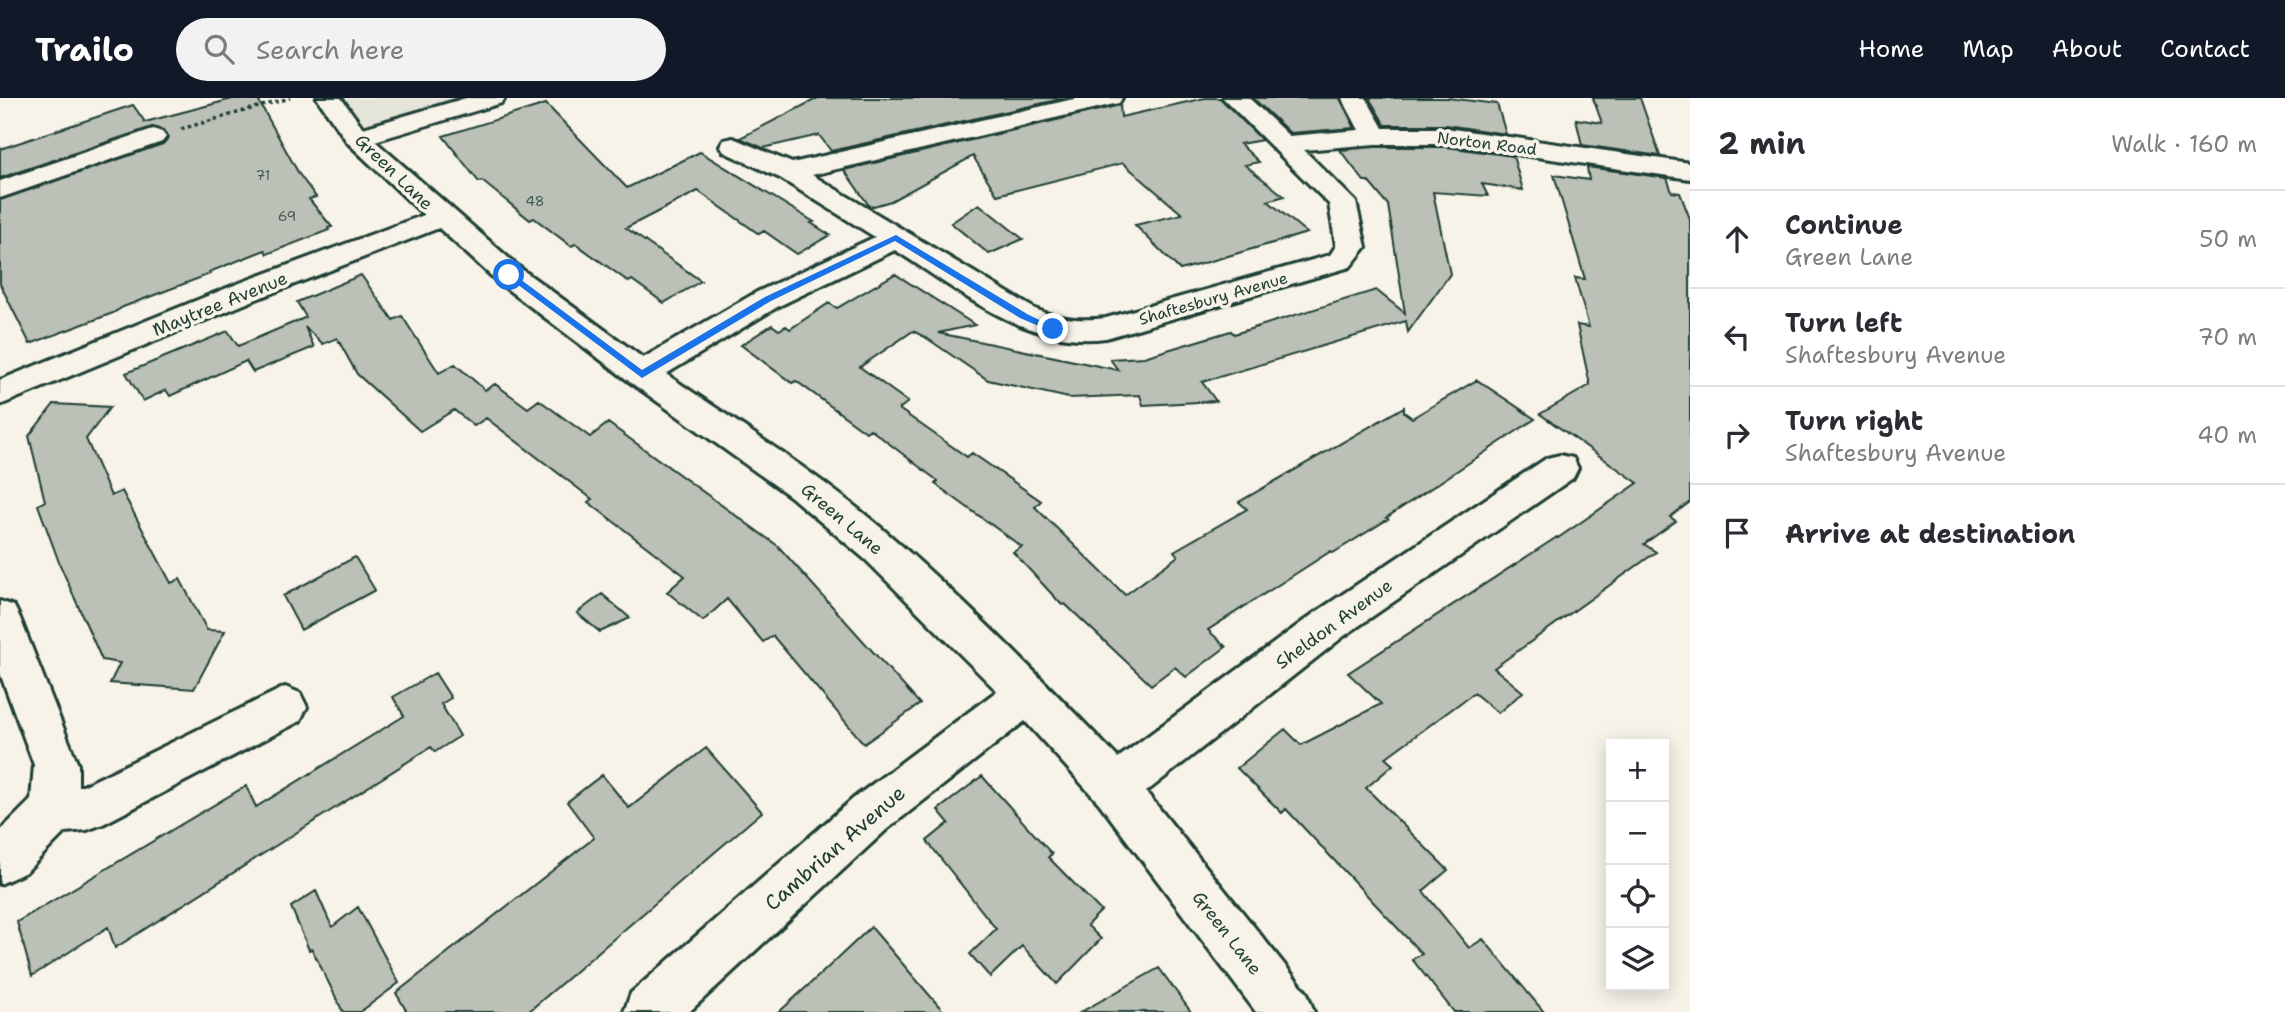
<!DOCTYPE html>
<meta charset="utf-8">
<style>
:root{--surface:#fff;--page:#f2f2f3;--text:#2b2b33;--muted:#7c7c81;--line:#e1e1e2;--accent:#111827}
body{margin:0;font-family:"Shantell Sans",sans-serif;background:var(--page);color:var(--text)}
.controls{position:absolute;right:21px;bottom:21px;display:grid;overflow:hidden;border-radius:0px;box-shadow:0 4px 18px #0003}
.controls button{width:63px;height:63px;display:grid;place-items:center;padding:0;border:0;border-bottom:2px solid var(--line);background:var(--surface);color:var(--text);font:35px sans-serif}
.stop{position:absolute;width:21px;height:21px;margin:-16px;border:5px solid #1a73e8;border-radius:50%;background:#fff}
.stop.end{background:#1a73e8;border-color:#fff;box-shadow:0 2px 7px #0008}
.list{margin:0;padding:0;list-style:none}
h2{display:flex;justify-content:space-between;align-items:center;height:91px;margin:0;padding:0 28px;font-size:30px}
h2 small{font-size:23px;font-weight:400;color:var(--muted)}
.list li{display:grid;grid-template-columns:46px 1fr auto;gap:21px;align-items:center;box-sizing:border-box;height:98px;padding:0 28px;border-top:2px solid var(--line)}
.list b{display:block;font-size:26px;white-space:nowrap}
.list p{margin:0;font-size:23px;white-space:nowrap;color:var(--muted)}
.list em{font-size:23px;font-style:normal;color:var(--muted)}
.icon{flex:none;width:38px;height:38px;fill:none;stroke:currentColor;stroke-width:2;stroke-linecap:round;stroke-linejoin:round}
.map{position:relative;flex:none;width:1690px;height:914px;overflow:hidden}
header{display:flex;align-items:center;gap:42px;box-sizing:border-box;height:98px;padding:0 35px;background:var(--accent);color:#fff}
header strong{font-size:33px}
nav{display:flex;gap:38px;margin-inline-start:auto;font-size:24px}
.search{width:490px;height:63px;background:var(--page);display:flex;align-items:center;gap:18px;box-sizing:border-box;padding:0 24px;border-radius:38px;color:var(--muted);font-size:26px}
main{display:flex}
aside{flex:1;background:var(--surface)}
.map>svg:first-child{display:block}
</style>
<header>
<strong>Trailo</strong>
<div class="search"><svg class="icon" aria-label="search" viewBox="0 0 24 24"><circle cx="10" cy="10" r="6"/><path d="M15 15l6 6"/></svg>Search here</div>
<nav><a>Home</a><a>Map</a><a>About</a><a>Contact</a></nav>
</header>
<main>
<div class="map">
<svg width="1690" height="914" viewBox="0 0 1690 914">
<rect width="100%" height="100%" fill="#f7f3e8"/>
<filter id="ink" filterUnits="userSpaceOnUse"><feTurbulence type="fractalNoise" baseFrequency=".0143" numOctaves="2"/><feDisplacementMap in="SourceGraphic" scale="14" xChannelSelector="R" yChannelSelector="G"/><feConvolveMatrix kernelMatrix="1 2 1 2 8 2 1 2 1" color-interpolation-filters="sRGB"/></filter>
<g filter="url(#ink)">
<path fill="#e5e4d9" d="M329,0H493L357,40Z"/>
<path fill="#bbc1b6" stroke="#1f3d34" stroke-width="2" d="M236,0H257L299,76L316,99L309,101L332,129L328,130L329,132L267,156L265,152L209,174L210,176L123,209L113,215L30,246L0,186V102L163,46L169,39L163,32L152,29L0,80V51L133,7L145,24Z
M818,0H1066L831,53L819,37L763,50L740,40Z
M1205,0H1220L1262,42L1240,46L1259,64L1245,67L1284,98L1268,103L1307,135L1180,172L1135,127L1182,116L1123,65L997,97L973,58L891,103L870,109L844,72L1120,7L1121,19Z
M1253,0H1340L1355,30L1290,35Z
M1369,0H1448L1497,6L1506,36L1446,27H1385Z
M1593,0H1640L1660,58L1582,47L1576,21L1602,25Z
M546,6L627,90L700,54L814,124L811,125L830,137L797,156L764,133L759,136L698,93L626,130L701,183L664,205L632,182L629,184L576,146L571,148L534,120L530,122L482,83L479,84L443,38Z
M1375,49H1446L1513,58L1523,92L1482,86L1488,98L1433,94L1450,176L1408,234L1406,223L1202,284L1216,303L1143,307L1140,297L1069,300L988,282L925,239L913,233L860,269L908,304L899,311L967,359L972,355L1041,403L1035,409L1125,497L1178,458L1174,453L1247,411L1239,404L1404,309V314L1412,320L1477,282L1535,321L1386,420L1388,421L1333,455L1331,453L1208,532L1226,549L1186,579L1175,569L1151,587L1065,506L1062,507L1013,454L1022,449L935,386L938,383L870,331L866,334L796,283L792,285L741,247L772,227L779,232L786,228L790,231L829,205L837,210L895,176L975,227L938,235L1118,272L1110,261L1144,259L1231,233L1234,236L1376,192L1405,215L1388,107L1368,83H1364L1340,52Z
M1587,69L1667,80L1672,94L1680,95L1690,121V404L1670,419L1676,423L1644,446L1656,454L1494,570L1523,594L1498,615L1474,595L1385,660L1393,667L1366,690L1448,772L1423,793L1469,850L1483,841L1544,914H1454L1412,861L1422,856L1286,711L1282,715L1237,670L1285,631L1301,647L1381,606L1348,575L1557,439L1558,440L1638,385L1540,316L1590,287L1577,227L1589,229L1575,180L1585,181L1554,77L1589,82Z
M979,106L1023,141L989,156L951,125Z
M361,177L393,222L402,218L439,275L455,266L485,292L495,286L528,310L539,302L590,339L608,325L778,448L920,606L864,646L773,538L763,544L727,501L703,523L667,494L685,478L588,404L592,401L486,320L474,328L454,312L420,333L357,276L337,240L323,246L305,229L314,249L253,274L246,263L170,298L166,292L143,303L126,275L228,233L238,248L302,221L306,219L297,204Z
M54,306L110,309L86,341L111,398L122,393L171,485L180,481L207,532L225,533L194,591L110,585L120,565L102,562L60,467L38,407L45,403L29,338Z
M355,459L375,492L301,532L283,498Z
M602,496L630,520L600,534L577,515Z
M435,575L451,600L441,606L460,638L435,654L431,649L115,850L108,829L32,878L17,824L246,688L256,709L404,618L393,599Z
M706,650L762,714L528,914H407L396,895L594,740L567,704L602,677L629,710Z
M982,678L1052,756L1048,759L1101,813L1087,827L1101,841L1057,886L1022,848L990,879L970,856L996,831L927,743L949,725L938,712Z
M316,793L332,829L358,809L399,885L360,914H343L312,851L309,852L291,809Z
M871,829L944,914H779L823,874Z
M1159,870L1191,914H1081Z"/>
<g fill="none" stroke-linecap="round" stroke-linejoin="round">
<defs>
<path id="minor" d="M317,0H341L363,30L466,0H505L502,5L375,43L520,170L643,260L757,194L875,139L780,80L724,54L720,48L724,42L733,40L792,65L1078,0H1122L1119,5L1110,7L812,77L1035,211C1059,221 1080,223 1106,220L1330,157L1336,148L1329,106L1223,0H1249L1289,38L1359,32L1342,0H1366L1383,30H1446L1690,65V81L1446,46H1375L1304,52L1356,104L1366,149L1350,169L1106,240C1026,251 959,192 895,152L779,208L666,276C743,329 824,379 894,441C973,510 1046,585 1118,660L1316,514L1547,360L1560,357L1573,360L1578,370L1573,380L1344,538L1146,694L1307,895L1314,914H1256L1099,705L1025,623L886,732L689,914H624L631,895L854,700L997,593L866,462L790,398L630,284L498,184L439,130L259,200L0,307V282L237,186L424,117L348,45Z
M153,31L162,34L166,39L162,44L0,100V83Z
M0,503L14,508L20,520L78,667V688H83L285,589L300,595L307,609L300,623L103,726L87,732L65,734L26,774L0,786V733L31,702L34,667L0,575Z"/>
</defs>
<use href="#minor" stroke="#1f3d34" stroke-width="6"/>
<path stroke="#1f3d34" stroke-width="3.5" stroke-dasharray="3.5 3.5" stroke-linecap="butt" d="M181,31L290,0"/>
<use href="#minor" fill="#f7f3e8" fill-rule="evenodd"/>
</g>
</g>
<path fill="#1a73e8" d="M896,137L1027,216L1058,231L1050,233L1020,220L895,143L771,203L642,280L505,177L512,175L642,272L765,199Z"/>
<g text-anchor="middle" stroke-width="7" stroke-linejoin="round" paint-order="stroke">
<g font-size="14" fill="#465e54">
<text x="263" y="82">71</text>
<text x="535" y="108">48</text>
<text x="287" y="123">69</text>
</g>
<g font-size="16" fill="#1f3d34" stroke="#f7f3e8">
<text transform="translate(1487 45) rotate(7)" y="6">Norton Road</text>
<text transform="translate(1213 200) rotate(-16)" y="6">Shaftesbury Avenue</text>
</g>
<g font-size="18" fill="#1f3d34" stroke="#f7f3e8">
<text transform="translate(394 74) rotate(44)" y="6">Green Lane</text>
<text transform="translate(220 206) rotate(-22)" y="6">Maytree Avenue</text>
<text transform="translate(842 421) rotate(40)" y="6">Green Lane</text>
<text transform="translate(1334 526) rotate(-36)" y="6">Sheldon Avenue</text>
<text transform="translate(1227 835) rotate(52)" y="6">Green Lane</text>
</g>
<g font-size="21" fill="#1f3d34" stroke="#f7f3e8">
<text transform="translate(835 750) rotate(-41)" y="7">Cambrian Avenue</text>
</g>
</g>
</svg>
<div class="controls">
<button>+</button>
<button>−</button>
<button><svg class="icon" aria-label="locate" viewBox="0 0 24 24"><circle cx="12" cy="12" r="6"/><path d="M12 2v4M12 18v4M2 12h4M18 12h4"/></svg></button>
<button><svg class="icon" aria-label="layers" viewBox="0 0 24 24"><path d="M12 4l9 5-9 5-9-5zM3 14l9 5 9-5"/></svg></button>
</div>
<div class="stop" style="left:509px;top:177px"></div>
<div class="stop end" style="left:1053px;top:231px"></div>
</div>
<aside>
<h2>2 min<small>Walk · 160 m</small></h2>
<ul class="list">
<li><svg class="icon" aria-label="ahead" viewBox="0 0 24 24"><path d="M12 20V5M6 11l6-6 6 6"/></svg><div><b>Continue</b><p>Green Lane</p></div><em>50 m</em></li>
<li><svg class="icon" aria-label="left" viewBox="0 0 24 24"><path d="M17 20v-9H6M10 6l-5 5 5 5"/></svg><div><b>Turn left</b><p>Shaftesbury Avenue</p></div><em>70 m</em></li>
<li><svg class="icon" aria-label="right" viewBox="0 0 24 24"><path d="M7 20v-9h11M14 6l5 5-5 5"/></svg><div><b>Turn right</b><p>Shaftesbury Avenue</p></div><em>40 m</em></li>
<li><svg class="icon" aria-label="arrive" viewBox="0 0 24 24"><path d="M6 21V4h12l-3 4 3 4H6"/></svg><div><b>Arrive at destination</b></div></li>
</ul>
</aside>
</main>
